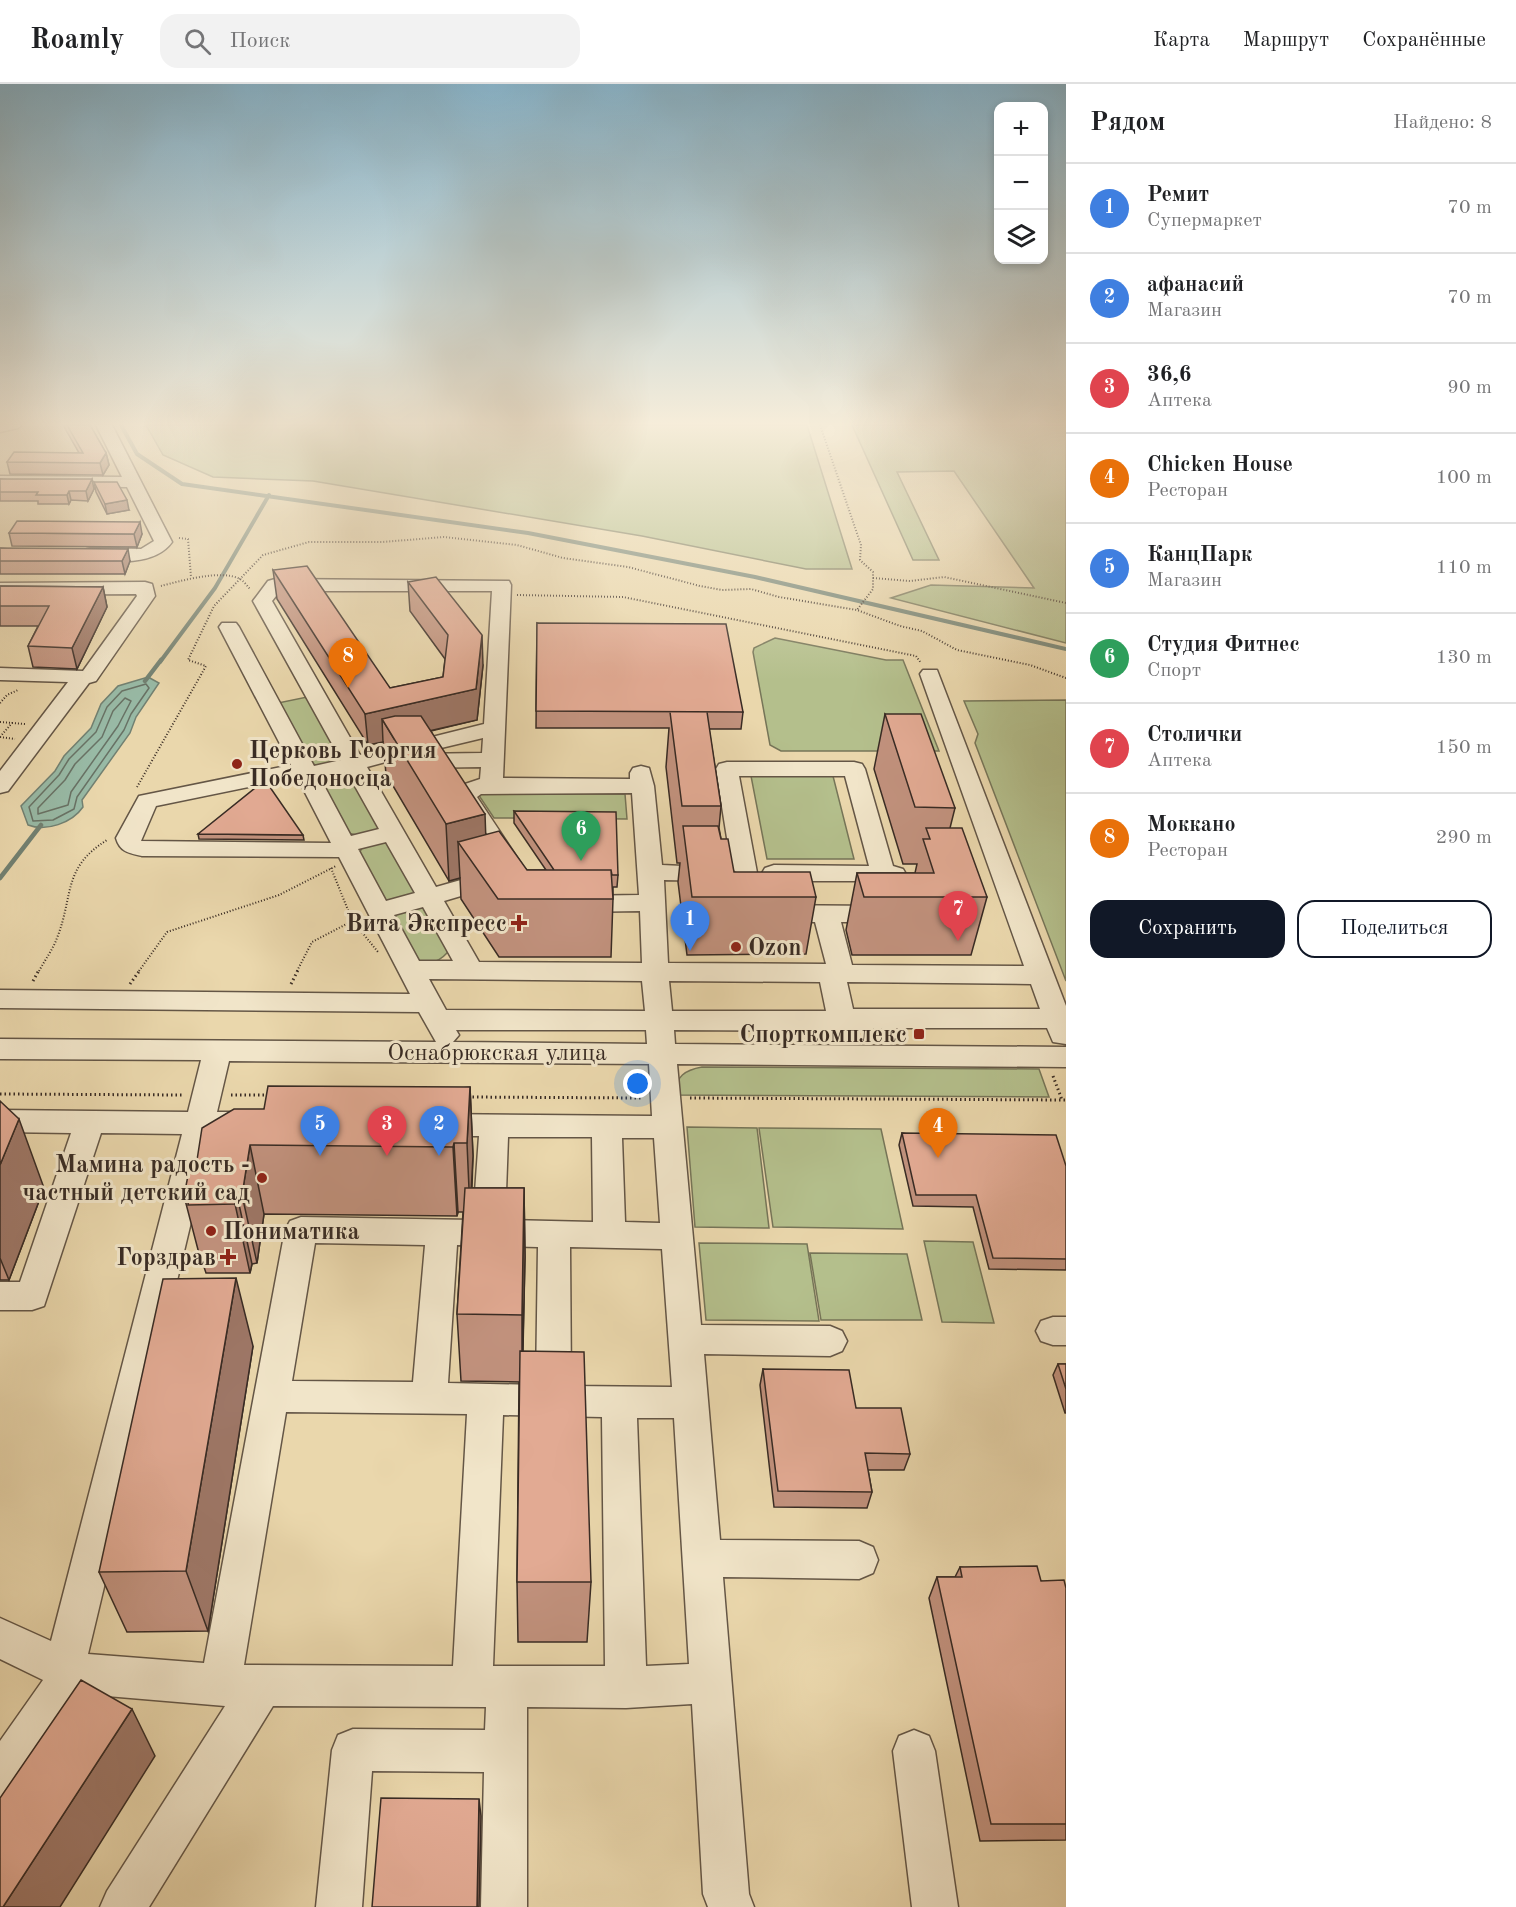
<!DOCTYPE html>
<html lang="ru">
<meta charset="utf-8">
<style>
:root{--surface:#fff;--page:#f2f2f2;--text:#202124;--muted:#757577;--line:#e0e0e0;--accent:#111827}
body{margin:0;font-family:"Old Standard TT",serif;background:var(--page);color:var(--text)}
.controls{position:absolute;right:18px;top:18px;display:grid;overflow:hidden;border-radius:12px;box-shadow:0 3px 9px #0003}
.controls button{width:54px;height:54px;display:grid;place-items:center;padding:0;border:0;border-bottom:2px solid var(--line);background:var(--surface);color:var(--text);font:30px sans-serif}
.you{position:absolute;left:638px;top:1000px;width:21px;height:21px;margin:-15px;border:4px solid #fff;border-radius:50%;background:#1a73e8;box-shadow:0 0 0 9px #1a73e833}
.badge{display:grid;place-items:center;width:39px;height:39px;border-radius:50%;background:var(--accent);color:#fff;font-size:20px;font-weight:700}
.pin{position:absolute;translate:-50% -50px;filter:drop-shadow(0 2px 3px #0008)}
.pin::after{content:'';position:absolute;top:32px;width:21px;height:18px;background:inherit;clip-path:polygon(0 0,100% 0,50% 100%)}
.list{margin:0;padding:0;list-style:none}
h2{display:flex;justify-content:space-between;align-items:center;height:78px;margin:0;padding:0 24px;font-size:26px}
h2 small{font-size:20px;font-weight:400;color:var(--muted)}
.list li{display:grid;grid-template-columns:39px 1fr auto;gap:18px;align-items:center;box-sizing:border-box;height:90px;padding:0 24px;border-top:2px solid var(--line)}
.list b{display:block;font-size:22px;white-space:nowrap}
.list p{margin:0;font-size:20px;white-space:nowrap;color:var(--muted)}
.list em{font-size:20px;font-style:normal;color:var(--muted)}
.actions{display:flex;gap:12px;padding:18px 24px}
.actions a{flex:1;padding:14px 0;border:2px solid var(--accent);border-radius:18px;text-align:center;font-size:21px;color:var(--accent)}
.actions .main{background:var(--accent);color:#fff}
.icon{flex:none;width:33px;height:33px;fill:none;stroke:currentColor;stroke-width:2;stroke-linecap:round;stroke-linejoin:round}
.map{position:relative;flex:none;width:1066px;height:1823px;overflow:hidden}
header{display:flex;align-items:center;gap:36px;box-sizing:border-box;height:84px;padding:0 30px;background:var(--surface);border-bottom:2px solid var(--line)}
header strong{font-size:28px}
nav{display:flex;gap:33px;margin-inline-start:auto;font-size:21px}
.search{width:420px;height:54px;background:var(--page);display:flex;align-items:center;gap:15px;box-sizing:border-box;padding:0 21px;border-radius:18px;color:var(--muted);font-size:22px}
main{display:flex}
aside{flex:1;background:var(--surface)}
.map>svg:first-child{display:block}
</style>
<header>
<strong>Roamly</strong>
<div class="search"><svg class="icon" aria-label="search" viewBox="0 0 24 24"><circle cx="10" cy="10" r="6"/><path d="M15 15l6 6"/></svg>Поиск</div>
<nav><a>Карта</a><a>Маршрут</a><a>Сохранённые</a></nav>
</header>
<main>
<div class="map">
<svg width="1066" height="1823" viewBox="0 0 1066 1823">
<rect width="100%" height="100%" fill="#ead7ac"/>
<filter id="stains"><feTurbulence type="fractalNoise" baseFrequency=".00333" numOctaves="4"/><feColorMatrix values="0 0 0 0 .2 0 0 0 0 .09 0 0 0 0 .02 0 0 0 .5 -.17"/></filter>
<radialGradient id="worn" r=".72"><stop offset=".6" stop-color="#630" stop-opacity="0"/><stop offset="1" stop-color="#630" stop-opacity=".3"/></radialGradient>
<path fill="#b4bf8c" stroke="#767558" stroke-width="1.5" d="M146,341H807L852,485H806L642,452L313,397L213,393L163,371Z
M852,341H1066V559L891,514L931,501L1034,504L954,387L897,388L939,476H913Z
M775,554L886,576H903L939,667H781L770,661L753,568L754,564Z
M307,613L341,674C332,682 320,684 310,679L278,619Z
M1066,616V897L975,659L978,650L964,617Z
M345,687L352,689L381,743C371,753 361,753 348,749L320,698L321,693Z
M751,692H833L854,775H767Z
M478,710H625L627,735L494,734Z
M384,758L392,761L419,811L385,820L359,770L362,764Z
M423,819L449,867C417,902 404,853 389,827Z
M702,983L1039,985L1049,1013L674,1011C676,992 685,986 702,983Z
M687,1043L757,1044L769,1144L695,1143Z
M759,1044L881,1045L903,1145L773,1143Z
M924,1157L973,1158L994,1239L942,1238Z
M699,1159L807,1160L819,1237L706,1236Z
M810,1169L907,1170L922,1236H821Z"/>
<path fill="#98baa6" stroke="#728172" stroke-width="1.5" d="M148,593L159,599L136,633L130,649L82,716L83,723C72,739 46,748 28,741L21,722L55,687L64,672L91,644L101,620L118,602Z"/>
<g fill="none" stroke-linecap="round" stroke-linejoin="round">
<path stroke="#687265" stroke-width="1.5" d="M146,600L149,604L131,630L124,646L77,713L74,725L53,736L33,737L29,723L59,691L69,675L96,648L107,623L122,607Z
M125,614L131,617L118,642L71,708L68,721L38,730V724L65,696L75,680L102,653L113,627Z"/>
<path stroke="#728172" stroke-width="4" d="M121,341L137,370L182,400L528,449L755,493L1066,565
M160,578L215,504L269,411"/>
<path stroke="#728172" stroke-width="4.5" d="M145,597L161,576
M0,794L41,741"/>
<defs>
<path id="minor" d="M0,341H21L18,344L0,348Z
M96,341H112L172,458C155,482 113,479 87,473L84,469L87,465L93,464L141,465L154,457L127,403L0,402V392L122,393Z
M275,495L509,497L511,501L503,694L630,695V689L633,684L641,682L649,684L654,702L662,781L723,784L726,789L723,794L714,797L664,796L668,879L826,880L815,838L752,837L743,835L739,829L716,685L719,680L727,678H854L862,680L865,685L893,782L903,785L906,790L903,795L897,797L907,830L903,836L894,838H841L852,881L1024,882L920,590L923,586H937L1066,922V960L1053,958L1047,944H856L830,947L674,946L675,960L1066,963V983L677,980L701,1241L830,1242L842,1247L847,1257L842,1267L830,1272L704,1270L720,1456L859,1457L873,1463L878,1476L873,1489L859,1495L723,1493L749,1810L754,1823H708L703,1810L692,1620L626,1624L527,1623V1823H481L484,1688L372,1687L362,1823H316L332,1666L338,1651L353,1645L485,1646L486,1623L273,1622L149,1823H100L107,1807L225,1622L83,1610L15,1708L0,1714V1657L43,1596L0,1575V1534L51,1557L182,1050L101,1049L44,1222L32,1226H0V1198H20L71,1049L0,1048V1026L188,1028L201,976L0,975V955L436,958L419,928L0,924V906L410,910L339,773L142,772C129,769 120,768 116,754L139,712L291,681L219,543L222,539H236L239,543L314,682L341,676L253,517L268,497ZM280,507H492L484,640L360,671L272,517ZM483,654L482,669L416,670ZM408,672L405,677L408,682L416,684L481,683L480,695L465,700L454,713L501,786L510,788L519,786L522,781L477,713L481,710L632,709L639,811L576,812L567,814L563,820L567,826L576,828L640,827L642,879L479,878L444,817L505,799L508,794L505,789L496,786L436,803L367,683ZM347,688L379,745L351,752L320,694ZM739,692H845L869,782L774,781L765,784L762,789L765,794L774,797H873L879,822L763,821ZM297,693L331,759L141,757L156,722ZM386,758L415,809L386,817L358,765ZM423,823L453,877H419L394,831ZM429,895L642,897L645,927L446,926ZM669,897L820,898L826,927H672ZM847,898L1031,900L1040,925H853ZM456,946H646L647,960L453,958L459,951ZM229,977L649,980L652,1032L435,1030L425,1033L420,1041L425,1049L435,1052H479L473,1136L301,1133L290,1137L285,1146L204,1579L88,1570L212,1050H247L257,1047L262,1039L257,1031L247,1028H217ZM508,1053H592L593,1138L505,1136ZM622,1054H654L660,1139L625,1138ZM315,1159L425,1161L413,1298L292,1297ZM457,1161L538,1163L536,1301L448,1299ZM570,1163L662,1165L672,1303L571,1302ZM286,1328L467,1330L453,1582L244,1581ZM503,1331L602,1333L605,1582H493ZM637,1334H674L689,1580L646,1582Z
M145,498L152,500L155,512L96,597L89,599L8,707L0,709V687L68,598L0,596V584L83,587L137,512L136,510L0,511V499Z
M1053,1233H1066V1261H1053L1041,1257L1036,1247L1041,1237Z
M914,1646L929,1652L935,1667L958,1823H912L893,1667L899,1652Z"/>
</defs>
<use href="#minor" stroke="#645646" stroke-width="3"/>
<path stroke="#382b24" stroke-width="2" stroke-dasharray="1 2" stroke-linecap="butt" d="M820,341L861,461L860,476L873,488V505L857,526
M179,454L188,455L191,493
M873,494L910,497L944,493L1066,519
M161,502C180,497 222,485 240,495C244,497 247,502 250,505
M517,511L623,513L916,572L921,579
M0,619L7,611L18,606
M0,638L25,640
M0,653L15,655
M0,653L12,639
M137,703L206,582L188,576L214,522L263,471L309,458H382L444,453L517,461L563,474L628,483L700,502L722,506L751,505L779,513L857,526L900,542L922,547L957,566L1030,581L1066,594
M331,784L352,836L378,868
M39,887C45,876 53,865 57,854C74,811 62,784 107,756
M139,887L167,848L279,811L336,782
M297,887L312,858L360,833"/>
<path stroke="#382b24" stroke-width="3" stroke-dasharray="1.5 3" stroke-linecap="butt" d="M33,897L39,886
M130,900L140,886
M291,900L298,886
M1053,992L1062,1016
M0,1010L182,1011
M231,1011H269
M468,1013L641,1014
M690,1014L1066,1016"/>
<use href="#minor" fill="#f1e5c9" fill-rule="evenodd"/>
</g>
<path fill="#c2927e" stroke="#382b24" stroke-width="1.5" d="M63,341H90L106,369L109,381L103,391L10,390L7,378L79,369Z
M0,395L94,405L88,417L71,416L69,420H38V417H0Z
M94,398L129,426L107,430L96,408Z
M9,449L142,450L137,463L12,462Z
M0,464L130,477L125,490H0Z
M273,486L390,604L443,593L445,575L410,527L408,498L483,581L477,636L431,647L486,750L527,786H546L514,739V727L618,791L617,803H613V815L611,873H499L461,815L460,794L449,797L386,690L383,658L368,661L277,515Z
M0,502L103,503L107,523L77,585L33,583L28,562L38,542H0Z
M537,539L743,628L741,645H709L721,722L719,744L721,755L734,788L816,813L806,870L687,871L678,798L680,779H677L666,683L669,644H536Z
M885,630L955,724L950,744L987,813L971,871H852L846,846L857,789H915L917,780H903L874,685Z
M198,750L303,751L304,756L199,755Z
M470,1003L473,1072L472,1104H524L525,1173L523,1267L591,1498L587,1558H518L517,1498L519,1298L461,1297L457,1230L463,1128H458L457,1132L264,1130L257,1179L252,1180L250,1189H206L203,1180L202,1181L184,1112L197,1076L264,1025Z
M0,1017L44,1104L9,1196H0Z
M902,1049L1066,1082V1186L989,1185L973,1123L913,1122L899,1061Z
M253,1262L208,1547L127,1548L99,1488Z
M1058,1280H1066V1329H1065L1053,1291Z
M763,1285L856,1324L910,1370L904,1386H868L872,1408L867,1424L774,1423L760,1301Z
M960,1483L1041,1497L1066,1504V1756L980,1757L929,1514L937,1493H955Z"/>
<path fill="#9e7767" stroke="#382b24" stroke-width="1.5" d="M106,369L109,381L103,391L100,379Z
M92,395L94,405L88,417L86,407Z
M69,407L71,416L69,420L67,411Z
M127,416L129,426L107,430L105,420Z
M140,438L142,450L137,463L134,450Z
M128,465L130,477L125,490L122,477Z
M103,503L107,523L77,585L72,564Z
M482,551L483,581L477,636L394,655L382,635L383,658L368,661L365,630L476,605Z
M485,730L487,786L458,758L460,794L449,797L446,740Z
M470,1003L473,1072L470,1128L467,1059Z
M19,1035L44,1104L9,1196L0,1174V1081Z
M454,1059L458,1128L457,1132L453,1063Z
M250,1061L264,1130L257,1179L242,1111Z
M524,1104L525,1173L522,1298V1231Z
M237,1111L252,1180L250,1189L235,1120Z
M236,1194L253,1262L208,1547L186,1487Z
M132,1625L155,1672L60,1823H3Z
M479,1715L481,1732L479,1823H477Z"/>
<path fill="#e2aa93" stroke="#382b24" stroke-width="1.5" d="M67,341H90L106,369L100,379L7,378L14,368L83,369Z
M0,395H92L86,407H69L67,411H36L38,408H0Z
M94,398H117L127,416L105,420Z
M17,437L140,438L134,450L9,449Z
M0,464L128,465L122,477H0Z
M307,482L390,604L443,593L448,551L408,498L436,493L482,551L476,605L365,630L273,486Z
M0,502L103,503L72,564L28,562L49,522H0Z
M537,539L726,540L743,628L536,627Z
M670,628H707L721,722H682Z
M885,630H921L955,724L915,723Z
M395,632H421L485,730L446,740L382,635Z
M265,696L303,751L198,750Z
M514,727L616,728L618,791H612L611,786H554Z
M683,742H718L721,755H728L734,788H810L816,813H692Z
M926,744H962L987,813H864L857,789H934L923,755H930Z
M499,747L527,786H611L613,815H498L458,758Z
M268,1002L470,1003L467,1059H454L453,1063L250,1061L242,1111H237L235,1120L188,1121L189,1112H184L191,1076H197L202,1044L234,1025H264Z
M0,1017L19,1035L0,1081Z
M902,1049L1056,1051L1066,1082V1175L993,1174L976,1111H916Z
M465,1104H524L522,1231L457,1230Z
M236,1194L186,1487L99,1488L163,1195Z
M520,1267L584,1268L591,1498H517Z
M1058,1280H1066V1305Z
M763,1285L849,1286L856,1324H901L910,1370L865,1369L872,1408L778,1407Z
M1037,1482L1041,1497L1064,1496L1066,1504V1740H991L937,1493H962L960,1483Z
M81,1596L132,1625L3,1823H0V1714Z
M381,1714L479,1715L477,1823H372Z"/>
<linearGradient id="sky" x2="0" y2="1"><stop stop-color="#88b6ce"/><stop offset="0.57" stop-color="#f6edda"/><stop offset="1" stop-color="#f6edda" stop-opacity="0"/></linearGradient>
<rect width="1066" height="596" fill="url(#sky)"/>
<g fill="#8f2418" stroke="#f1e5c9" stroke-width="2">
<circle cx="237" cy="680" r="6"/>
<path d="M516 830h6v6h6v6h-6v6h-6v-6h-6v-6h6z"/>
<circle cx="736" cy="863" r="6"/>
<rect x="913" y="944" width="12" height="12" rx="3"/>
<circle cx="262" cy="1094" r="6"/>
<circle cx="211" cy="1147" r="6"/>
<path d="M225 1164h6v6h6v6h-6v6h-6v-6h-6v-6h6z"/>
</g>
<g text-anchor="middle" stroke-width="6" stroke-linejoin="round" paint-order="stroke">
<g font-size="24" font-weight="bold" fill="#382b24" stroke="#f1e5c9" text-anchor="end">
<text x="249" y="674" text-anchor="start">Церковь Георгия<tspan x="249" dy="28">Победоносца</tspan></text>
<text x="507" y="847">Вита Экспресс</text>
<text x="748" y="871" text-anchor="start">Ozon</text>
<text x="907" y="958">Спорткомплекс</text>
<text x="250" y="1088">Мамина радость -<tspan x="250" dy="28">частный детский сад</tspan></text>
<text x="223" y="1155" text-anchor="start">Пониматика</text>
<text x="216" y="1181">Горздрав</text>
</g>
<g font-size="24" fill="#382b24" stroke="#f1e5c9">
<text x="497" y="976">Оснабрюкская улица</text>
</g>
</g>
<rect width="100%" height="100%" filter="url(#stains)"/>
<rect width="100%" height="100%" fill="url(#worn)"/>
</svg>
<div class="controls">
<button>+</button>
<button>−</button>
<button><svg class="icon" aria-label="layers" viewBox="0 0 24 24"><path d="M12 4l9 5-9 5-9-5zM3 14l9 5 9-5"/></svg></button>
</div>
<div class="you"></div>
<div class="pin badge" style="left:690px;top:867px;background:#3f7fe0">1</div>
<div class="pin badge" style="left:439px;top:1072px;background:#3f7fe0">2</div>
<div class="pin badge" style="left:387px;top:1072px;background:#e0444e">3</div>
<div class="pin badge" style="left:938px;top:1074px;background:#e8710a">4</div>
<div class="pin badge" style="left:320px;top:1072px;background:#3f7fe0">5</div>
<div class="pin badge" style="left:581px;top:777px;background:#2e9e5b">6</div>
<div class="pin badge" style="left:958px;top:857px;background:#e0444e">7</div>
<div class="pin badge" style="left:348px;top:604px;background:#e8710a">8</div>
</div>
<aside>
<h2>Рядом<small>Найдено: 8</small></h2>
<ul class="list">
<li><span class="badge" style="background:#3f7fe0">1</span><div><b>Ремит</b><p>Супермаркет</p></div><em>70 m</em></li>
<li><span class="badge" style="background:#3f7fe0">2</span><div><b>афанасий</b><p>Магазин</p></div><em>70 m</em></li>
<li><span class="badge" style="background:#e0444e">3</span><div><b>36,6</b><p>Аптека</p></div><em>90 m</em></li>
<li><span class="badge" style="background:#e8710a">4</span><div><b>Chicken House</b><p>Ресторан</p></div><em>100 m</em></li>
<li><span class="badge" style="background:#3f7fe0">5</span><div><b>КанцПарк</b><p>Магазин</p></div><em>110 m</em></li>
<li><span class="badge" style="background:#2e9e5b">6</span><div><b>Студия Фитнес</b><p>Спорт</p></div><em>130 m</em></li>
<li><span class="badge" style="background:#e0444e">7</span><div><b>Столички</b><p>Аптека</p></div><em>150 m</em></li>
<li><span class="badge" style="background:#e8710a">8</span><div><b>Моккано</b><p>Ресторан</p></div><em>290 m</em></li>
</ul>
<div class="actions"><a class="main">Сохранить</a><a>Поделиться</a></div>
</aside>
</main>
